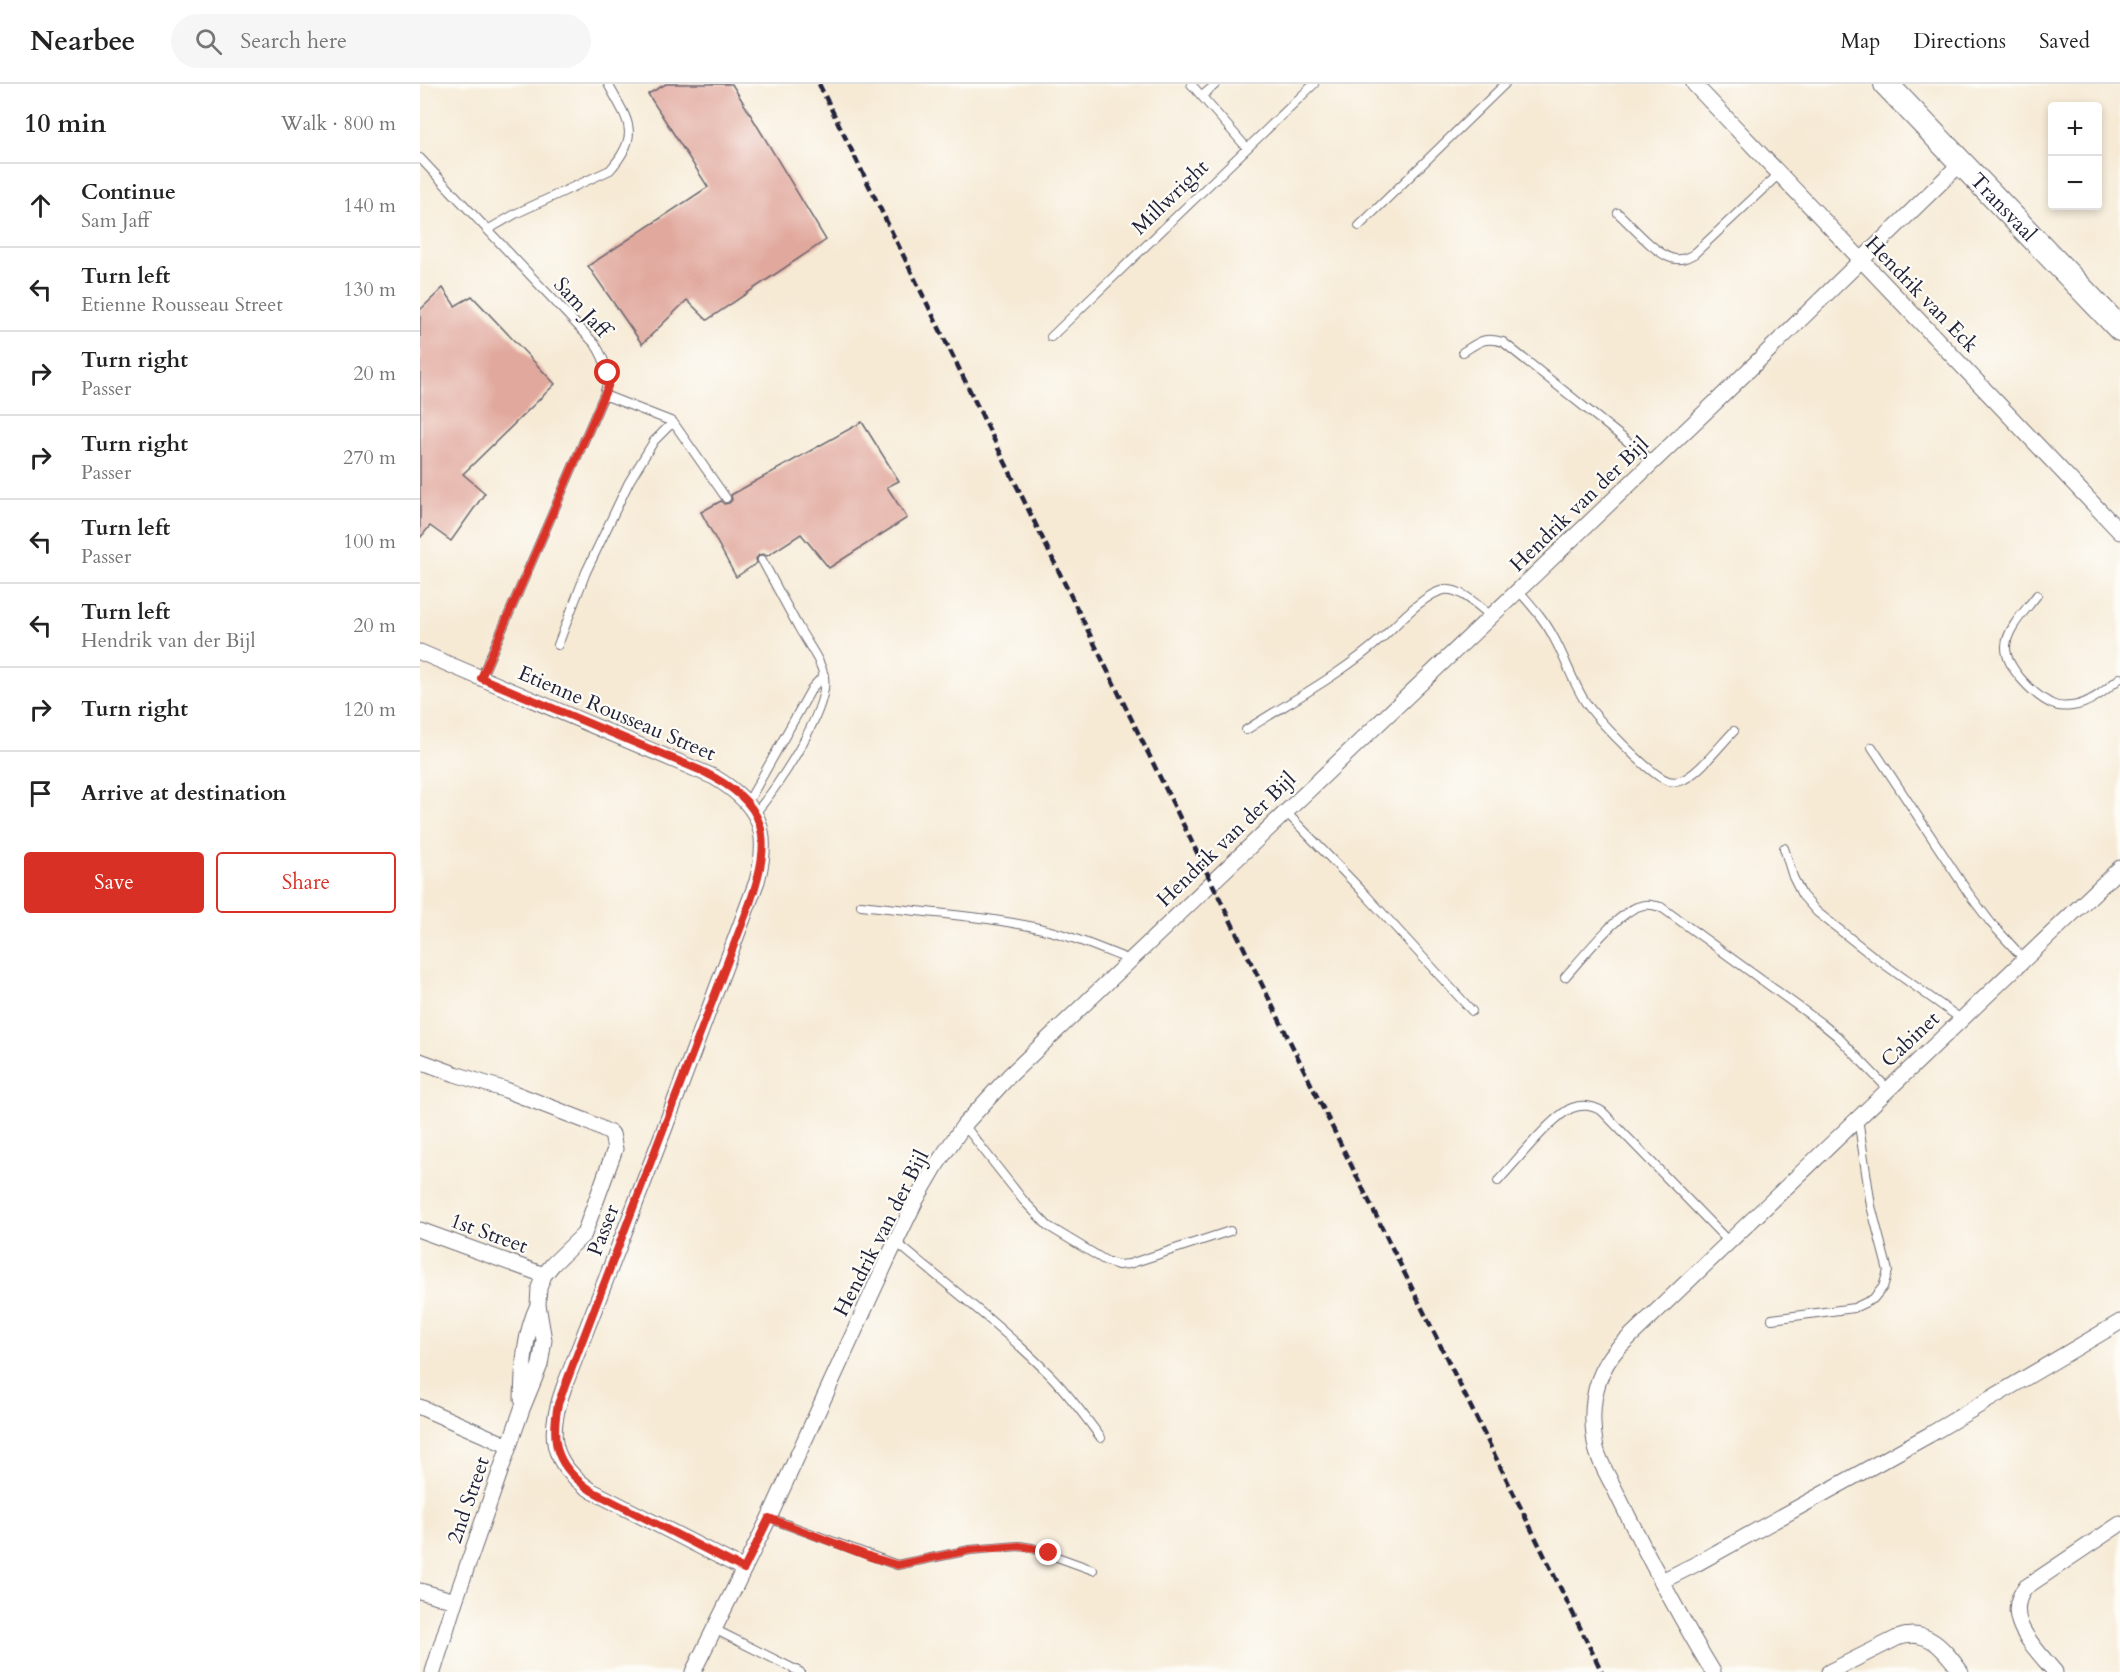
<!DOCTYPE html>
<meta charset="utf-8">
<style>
:root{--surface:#fff;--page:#f6f6f6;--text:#222;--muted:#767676;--line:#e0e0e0;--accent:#d93025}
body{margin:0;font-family:Cardo,serif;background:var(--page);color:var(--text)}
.controls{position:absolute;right:18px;top:18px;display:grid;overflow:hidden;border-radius:6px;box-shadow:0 3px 9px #0003}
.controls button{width:54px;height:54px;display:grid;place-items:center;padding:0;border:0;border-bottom:2px solid var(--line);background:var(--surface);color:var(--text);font:30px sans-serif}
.stop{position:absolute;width:18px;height:18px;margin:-14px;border:4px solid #d93025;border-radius:50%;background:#fff}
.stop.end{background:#d93025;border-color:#fff;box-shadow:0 2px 6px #0008}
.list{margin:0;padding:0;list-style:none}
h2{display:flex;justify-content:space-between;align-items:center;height:78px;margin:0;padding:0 24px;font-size:26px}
h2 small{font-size:20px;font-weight:400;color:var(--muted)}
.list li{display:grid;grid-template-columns:39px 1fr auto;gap:18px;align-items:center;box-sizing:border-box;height:84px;padding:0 24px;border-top:2px solid var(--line)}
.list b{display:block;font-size:22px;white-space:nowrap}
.list p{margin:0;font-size:20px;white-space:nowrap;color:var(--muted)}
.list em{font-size:20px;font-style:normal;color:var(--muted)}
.actions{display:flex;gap:12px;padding:18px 24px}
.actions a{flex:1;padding:14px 0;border:2px solid var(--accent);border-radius:6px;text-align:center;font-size:21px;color:var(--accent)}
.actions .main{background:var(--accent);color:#fff}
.icon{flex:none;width:33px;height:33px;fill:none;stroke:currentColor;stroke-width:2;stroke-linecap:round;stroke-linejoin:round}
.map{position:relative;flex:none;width:1700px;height:1588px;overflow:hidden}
header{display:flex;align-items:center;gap:36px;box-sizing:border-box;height:84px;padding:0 30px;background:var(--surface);border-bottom:2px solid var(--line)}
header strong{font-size:28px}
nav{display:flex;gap:33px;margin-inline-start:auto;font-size:21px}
.search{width:420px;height:54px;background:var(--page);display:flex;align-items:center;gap:15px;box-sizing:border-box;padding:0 21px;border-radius:33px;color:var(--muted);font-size:22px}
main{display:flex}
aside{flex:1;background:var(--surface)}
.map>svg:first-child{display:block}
</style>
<header>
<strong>Nearbee</strong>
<div class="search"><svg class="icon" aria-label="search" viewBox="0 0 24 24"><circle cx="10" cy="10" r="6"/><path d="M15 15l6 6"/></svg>Search here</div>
<nav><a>Map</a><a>Directions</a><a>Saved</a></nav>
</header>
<main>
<aside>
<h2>10 min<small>Walk · 800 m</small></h2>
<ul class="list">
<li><svg class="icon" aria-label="ahead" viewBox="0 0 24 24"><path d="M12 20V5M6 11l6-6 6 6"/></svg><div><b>Continue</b><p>Sam Jaff</p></div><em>140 m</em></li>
<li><svg class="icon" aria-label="left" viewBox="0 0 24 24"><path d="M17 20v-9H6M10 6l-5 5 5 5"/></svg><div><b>Turn left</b><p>Etienne Rousseau Street</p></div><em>130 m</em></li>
<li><svg class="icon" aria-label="right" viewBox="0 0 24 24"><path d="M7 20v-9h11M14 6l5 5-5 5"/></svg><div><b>Turn right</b><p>Passer</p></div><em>20 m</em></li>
<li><svg class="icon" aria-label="right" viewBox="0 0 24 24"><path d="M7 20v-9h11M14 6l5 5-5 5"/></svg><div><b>Turn right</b><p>Passer</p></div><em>270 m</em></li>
<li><svg class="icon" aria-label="left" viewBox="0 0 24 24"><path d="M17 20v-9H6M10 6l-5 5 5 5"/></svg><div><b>Turn left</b><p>Passer</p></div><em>100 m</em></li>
<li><svg class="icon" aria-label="left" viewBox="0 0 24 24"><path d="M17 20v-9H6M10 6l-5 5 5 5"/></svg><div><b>Turn left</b><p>Hendrik van der Bijl</p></div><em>20 m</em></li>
<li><svg class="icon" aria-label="right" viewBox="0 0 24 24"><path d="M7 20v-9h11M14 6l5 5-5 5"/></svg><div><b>Turn right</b></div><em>120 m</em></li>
<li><svg class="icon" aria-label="arrive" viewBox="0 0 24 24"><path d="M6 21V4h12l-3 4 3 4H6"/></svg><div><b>Arrive at destination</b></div></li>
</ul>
<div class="actions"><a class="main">Save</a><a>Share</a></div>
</aside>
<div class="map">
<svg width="1700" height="1588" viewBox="0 0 1700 1588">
<rect width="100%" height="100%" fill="#fdfcf7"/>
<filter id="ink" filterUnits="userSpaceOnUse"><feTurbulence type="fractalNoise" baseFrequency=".0167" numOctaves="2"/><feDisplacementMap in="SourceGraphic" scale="12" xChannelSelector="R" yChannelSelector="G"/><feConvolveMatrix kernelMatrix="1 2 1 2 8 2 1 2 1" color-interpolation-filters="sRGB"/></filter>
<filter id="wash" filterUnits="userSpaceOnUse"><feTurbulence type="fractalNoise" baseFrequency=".008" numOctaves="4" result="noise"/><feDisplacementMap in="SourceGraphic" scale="24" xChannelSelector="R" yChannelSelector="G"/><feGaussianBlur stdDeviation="1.35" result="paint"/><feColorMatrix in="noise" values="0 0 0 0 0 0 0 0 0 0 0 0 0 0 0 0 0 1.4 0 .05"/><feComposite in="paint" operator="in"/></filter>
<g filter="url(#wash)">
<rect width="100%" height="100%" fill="#f6ead5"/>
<g id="blocks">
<path fill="#e1a89d" d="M246,0H312L406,156L287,236L267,216L222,260L168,182L288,103L228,10Z
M23,204L35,222L52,212L135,300L43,390L65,409L31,457L10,442L0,454V226Z
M442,338L479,397L467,403L487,434L409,484L381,450L347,472L343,470L339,471L336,475L337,479L316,493L281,428L301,417L304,420L309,419L312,416L311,411Z"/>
</g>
</g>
<g filter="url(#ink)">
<use href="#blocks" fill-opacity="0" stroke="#6c6871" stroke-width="1.5"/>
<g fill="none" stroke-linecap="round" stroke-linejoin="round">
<defs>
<path id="service" d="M771,0L827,64
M782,12L796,0
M0,74L175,260C186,277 191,292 184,311L61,594
M1198,129C1212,142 1234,168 1251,174C1260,177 1267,174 1274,170L1359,90
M939,142L1085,0
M69,145L97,129L190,86C222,50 208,37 188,0
M631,253L894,0
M1043,268C1059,258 1064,252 1083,258L1233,378
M184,311L253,338L306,414
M1098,506C1111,521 1125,536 1134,554C1145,574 1152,596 1164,616C1175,633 1228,689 1246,696C1250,698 1256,698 1260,697C1277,692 1301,660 1314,647
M1617,511C1607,525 1587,544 1586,562C1585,583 1613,610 1630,619C1637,623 1645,623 1652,622C1670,620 1687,605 1700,594
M138,561L166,488L209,398L234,357L253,338
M826,646C871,617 922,590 962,554C976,541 1005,509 1024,506C1041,504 1058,522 1071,532
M1452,663L1549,810L1571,839L1604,875
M328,718L392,604L404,591
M865,727L945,810L1052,927
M335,729C357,705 410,624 404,593C401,576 387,559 379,544C366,521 354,498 342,476
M1364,764L1373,793L1382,811L1397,828L1454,873L1541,935
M441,821C499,828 557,831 614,843C647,850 679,864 710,876
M1145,893C1162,874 1195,832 1217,823C1226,819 1233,821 1241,823L1401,939L1417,952L1468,1005
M544,1041L603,1116L628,1142L686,1177L698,1181L709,1180L810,1147
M1078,1097C1094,1080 1132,1032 1152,1024C1163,1020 1172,1021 1183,1028L1309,1158
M476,1158C527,1201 581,1242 629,1290C648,1309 664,1331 681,1354
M1352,1235L1434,1224L1453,1215L1463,1203L1468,1187L1451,1122L1438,1034
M349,1434L477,1481L550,1466L599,1462L612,1464L673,1486
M294,1545L380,1588"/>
<path id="minor" d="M1274,0L1700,448
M0,568L294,693C339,720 351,746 337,797L244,1046L144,1303C127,1350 129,1378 172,1407L324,1485
M0,977L35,990L86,1006L166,1037L192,1050L195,1065L164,1150L133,1180L124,1191L119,1204L118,1221L124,1256L120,1281L102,1325L35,1517L0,1507
M0,1146L124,1191
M102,1315C103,1284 104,1250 118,1221
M0,1323L89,1362
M1242,1497L1276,1480L1509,1351L1700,1238
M13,1588L35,1517
M273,1588L349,1434L468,1174L496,1116L517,1080L544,1041L589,992L1301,313L1542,78
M1293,1588C1259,1532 1228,1473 1199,1414C1192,1398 1180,1381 1176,1364C1169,1328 1173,1292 1198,1264L1700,784
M1409,1588L1477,1554C1508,1543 1524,1565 1541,1588
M1635,1588C1615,1564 1581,1533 1606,1503L1700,1440"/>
<g id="trunk">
<path id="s1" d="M1466,0L1700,245"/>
</g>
</defs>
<use href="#service" stroke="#6c6871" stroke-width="10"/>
<use href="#minor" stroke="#6c6871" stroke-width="17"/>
<use href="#trunk" stroke="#6c6871" stroke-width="26"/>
<use href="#service" stroke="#fff" stroke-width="8"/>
<use href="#minor" stroke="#fff" stroke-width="15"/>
<use href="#trunk" stroke="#fff" stroke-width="24"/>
<path stroke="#22223b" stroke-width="4.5" stroke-dasharray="9 4.5" stroke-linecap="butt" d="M399,0L887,992L1182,1588"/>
</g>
</g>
<g fill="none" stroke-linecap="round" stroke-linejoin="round" filter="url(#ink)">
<path stroke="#d93025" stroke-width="8" d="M188,289V302L184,311L61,594L282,687C349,720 353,752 330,819L138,1320C130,1361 137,1383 172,1407L324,1485L349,1434L451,1473L477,1481L550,1466L599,1462L612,1464L629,1469"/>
</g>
<g text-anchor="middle" stroke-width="4.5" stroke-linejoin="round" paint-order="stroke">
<g font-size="21" fill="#22223b" stroke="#fdfcf7">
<text transform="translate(750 113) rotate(-44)" y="7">Millwright</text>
<text dy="7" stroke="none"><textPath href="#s1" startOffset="170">Transvaal</textPath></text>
<text transform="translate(1502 210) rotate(46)" y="7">Hendrik van Eck</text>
<text transform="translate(162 223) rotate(48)" y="7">Sam Jaff</text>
<text transform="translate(1159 420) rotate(-44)" y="7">Hendrik van der Bijl</text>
<text transform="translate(197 629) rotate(23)" y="7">Etienne Rousseau Street</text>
<text transform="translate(806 755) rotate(-44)" y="7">Hendrik van der Bijl</text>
<text transform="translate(1490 955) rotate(-43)" y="7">Cabinet</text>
<text transform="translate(183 1146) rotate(-69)" y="7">Passer</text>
<text transform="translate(69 1149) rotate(20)" y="7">1st Street</text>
<text transform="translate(461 1149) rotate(-63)" y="7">Hendrik van der Bijl</text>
<text transform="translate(48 1416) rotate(-71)" y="7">2nd Street</text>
</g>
</g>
</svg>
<div class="controls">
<button>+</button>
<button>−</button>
</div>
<div class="stop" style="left:188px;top:289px"></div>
<div class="stop end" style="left:629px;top:1469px"></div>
</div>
</main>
